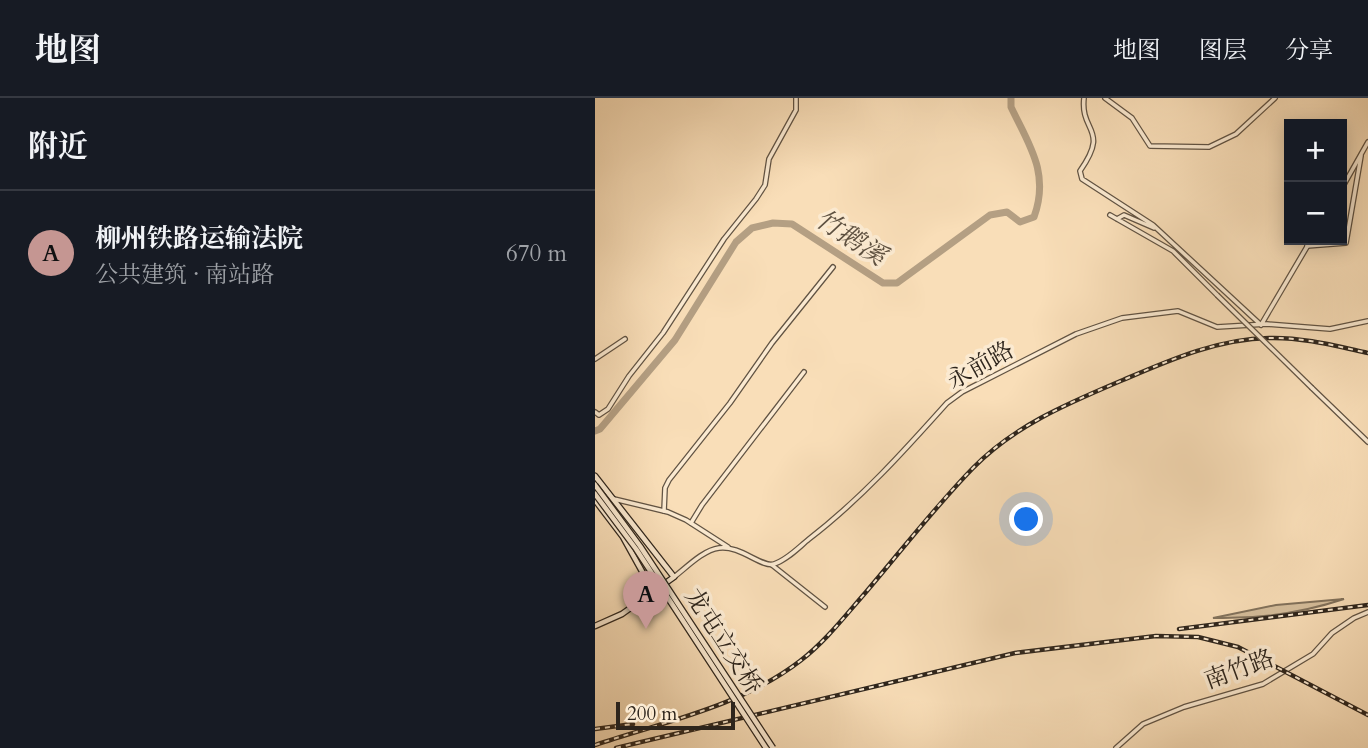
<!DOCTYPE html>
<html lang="zh">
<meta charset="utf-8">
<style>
:root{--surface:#171b24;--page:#242831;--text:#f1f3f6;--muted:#9ea1a6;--line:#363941;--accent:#c59692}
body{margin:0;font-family:Cardo,"Noto Serif SC",serif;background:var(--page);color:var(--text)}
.controls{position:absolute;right:21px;top:21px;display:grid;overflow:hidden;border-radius:0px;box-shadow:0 4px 18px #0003}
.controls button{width:63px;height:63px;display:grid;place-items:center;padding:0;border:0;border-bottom:2px solid var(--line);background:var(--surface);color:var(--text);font:35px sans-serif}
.scale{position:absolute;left:21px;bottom:18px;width:119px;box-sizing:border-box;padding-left:7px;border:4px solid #2e251c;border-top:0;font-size:19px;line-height:24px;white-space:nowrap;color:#2e251c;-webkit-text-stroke:5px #fbead1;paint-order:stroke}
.you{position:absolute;left:432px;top:422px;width:24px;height:24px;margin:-18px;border:5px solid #fff;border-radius:50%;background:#1a73e8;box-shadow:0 0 0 10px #1a73e833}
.badge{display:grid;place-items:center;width:46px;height:46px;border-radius:50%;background:var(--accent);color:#111;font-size:23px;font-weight:700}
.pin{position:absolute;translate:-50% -58px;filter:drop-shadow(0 2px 4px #0008)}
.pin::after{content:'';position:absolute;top:37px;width:24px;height:21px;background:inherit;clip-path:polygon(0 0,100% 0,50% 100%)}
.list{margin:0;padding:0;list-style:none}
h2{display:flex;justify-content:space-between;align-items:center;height:91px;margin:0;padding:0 28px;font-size:30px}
h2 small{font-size:23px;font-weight:400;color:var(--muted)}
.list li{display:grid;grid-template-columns:46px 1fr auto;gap:21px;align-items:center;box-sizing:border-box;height:126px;padding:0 28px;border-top:2px solid var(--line)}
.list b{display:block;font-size:26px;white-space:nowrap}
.list p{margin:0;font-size:23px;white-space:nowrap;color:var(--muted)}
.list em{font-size:23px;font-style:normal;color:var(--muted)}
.map{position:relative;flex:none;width:773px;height:650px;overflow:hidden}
header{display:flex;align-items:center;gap:42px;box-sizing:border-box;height:98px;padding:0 35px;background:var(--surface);border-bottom:2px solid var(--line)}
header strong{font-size:33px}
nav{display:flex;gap:38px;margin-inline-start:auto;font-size:24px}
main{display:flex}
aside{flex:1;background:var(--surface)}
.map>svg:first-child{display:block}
</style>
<header>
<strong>地图</strong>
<nav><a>地图</a><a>图层</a><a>分享</a></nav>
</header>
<main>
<aside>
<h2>附近<small></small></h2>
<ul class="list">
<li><span class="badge">A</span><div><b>柳州铁路运输法院</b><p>公共建筑 · 南站路</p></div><em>670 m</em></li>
</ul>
</aside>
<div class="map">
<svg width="773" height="650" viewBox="0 0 773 650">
<rect width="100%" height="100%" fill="#f9deb8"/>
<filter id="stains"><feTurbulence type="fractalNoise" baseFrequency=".00286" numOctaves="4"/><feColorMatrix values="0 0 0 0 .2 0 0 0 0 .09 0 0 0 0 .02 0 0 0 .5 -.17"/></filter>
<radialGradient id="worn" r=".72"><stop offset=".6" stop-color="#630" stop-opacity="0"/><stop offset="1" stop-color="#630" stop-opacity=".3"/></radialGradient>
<path fill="#d6bf9d" stroke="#82725c" stroke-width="2" d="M749,501C707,515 663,521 618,520L681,507Z"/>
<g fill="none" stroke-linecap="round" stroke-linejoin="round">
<path stroke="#b49f83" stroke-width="7" d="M0,333L5,331L80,242L141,144L157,130L178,125L197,126L288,185H302L395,117L412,114L425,124L439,119C455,75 434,47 416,9V0"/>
<defs>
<path id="minor" d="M489,0C485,35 515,30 485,73L487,81L558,127L666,227
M510,0L537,20L555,48L614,49L641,36L680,0
M515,117L578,153L622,197
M522,121L529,117L559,130
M712,148L751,145L766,58
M0,261L30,241
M717,290L773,344
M0,314L4,317L13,311L34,278L68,235L129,141L161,101L170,87L174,61L201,12V0
M69,413L70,390L74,382L135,305L177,245L238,169
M96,425L107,407L209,274
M177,467L230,509
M521,650L548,626L589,609L668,586L718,556L737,535L759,520L773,514"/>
<path id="tertiary" d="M747,90L773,44
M666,227L716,142
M19,401L73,414L91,422L133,449
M79,479C91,470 108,452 124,450C145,447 167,470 179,466C192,462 204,449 214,441C266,401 309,353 352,305L367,294L481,236L527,220L583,213L622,229L672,226L735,231L773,223"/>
<path id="secondary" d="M0,378L79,479L27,516L0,528
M0,402L28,439L59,495"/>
</defs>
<use href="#minor" stroke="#615343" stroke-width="6"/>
<use href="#tertiary" stroke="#615343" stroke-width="6"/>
<use href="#secondary" stroke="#2e251c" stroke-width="7"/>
<use href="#minor" stroke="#fbead1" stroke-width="3.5"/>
<use href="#tertiary" stroke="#fbead1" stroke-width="3.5"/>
<use href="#secondary" stroke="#fbead1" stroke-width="4.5"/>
<defs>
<path id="rail" d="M584,531L773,507
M0,631L38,626
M0,647C68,624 147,608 205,563C230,544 250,518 271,494C306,453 340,409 378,370C420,327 474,305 528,282C575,262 622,241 674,240C707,239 741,248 773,255
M21,650L420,555L561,538L603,539L643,549L773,617"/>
</defs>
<use href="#rail" stroke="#2e251c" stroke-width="4.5"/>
<use href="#rail" stroke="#fbead1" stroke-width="2" stroke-dasharray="5" stroke-linecap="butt"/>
<defs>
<path id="minor-bridge" d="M622,197L717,290"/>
<path id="secondary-bridge" d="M0,387L45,448L178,650
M0,396L41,451L171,650"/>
</defs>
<use href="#minor-bridge" stroke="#615343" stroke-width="6" stroke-linecap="butt"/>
<use href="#secondary-bridge" stroke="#2e251c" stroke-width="7" stroke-linecap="butt"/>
<use href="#minor-bridge" stroke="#fbead1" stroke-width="3.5"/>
<use href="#secondary-bridge" stroke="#fbead1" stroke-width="4.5"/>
</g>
<g text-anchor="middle" stroke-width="7" stroke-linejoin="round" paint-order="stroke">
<g font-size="24" fill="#2e251c" stroke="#fbead1">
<text transform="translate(385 267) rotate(-29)" y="8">永前路</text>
<text transform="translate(129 543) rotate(57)" y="8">龙屯立交桥</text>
<text transform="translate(644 571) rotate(-20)" y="8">南竹路</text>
</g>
<g font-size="26" font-style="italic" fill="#5d5040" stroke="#fbead1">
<text transform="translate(256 139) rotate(33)" y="9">竹鹅溪</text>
</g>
</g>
<rect width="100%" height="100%" filter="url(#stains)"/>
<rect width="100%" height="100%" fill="url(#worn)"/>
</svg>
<div class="controls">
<button>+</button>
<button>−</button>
</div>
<div class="scale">200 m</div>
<div class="you"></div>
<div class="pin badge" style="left:51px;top:531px">A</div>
</div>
</main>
